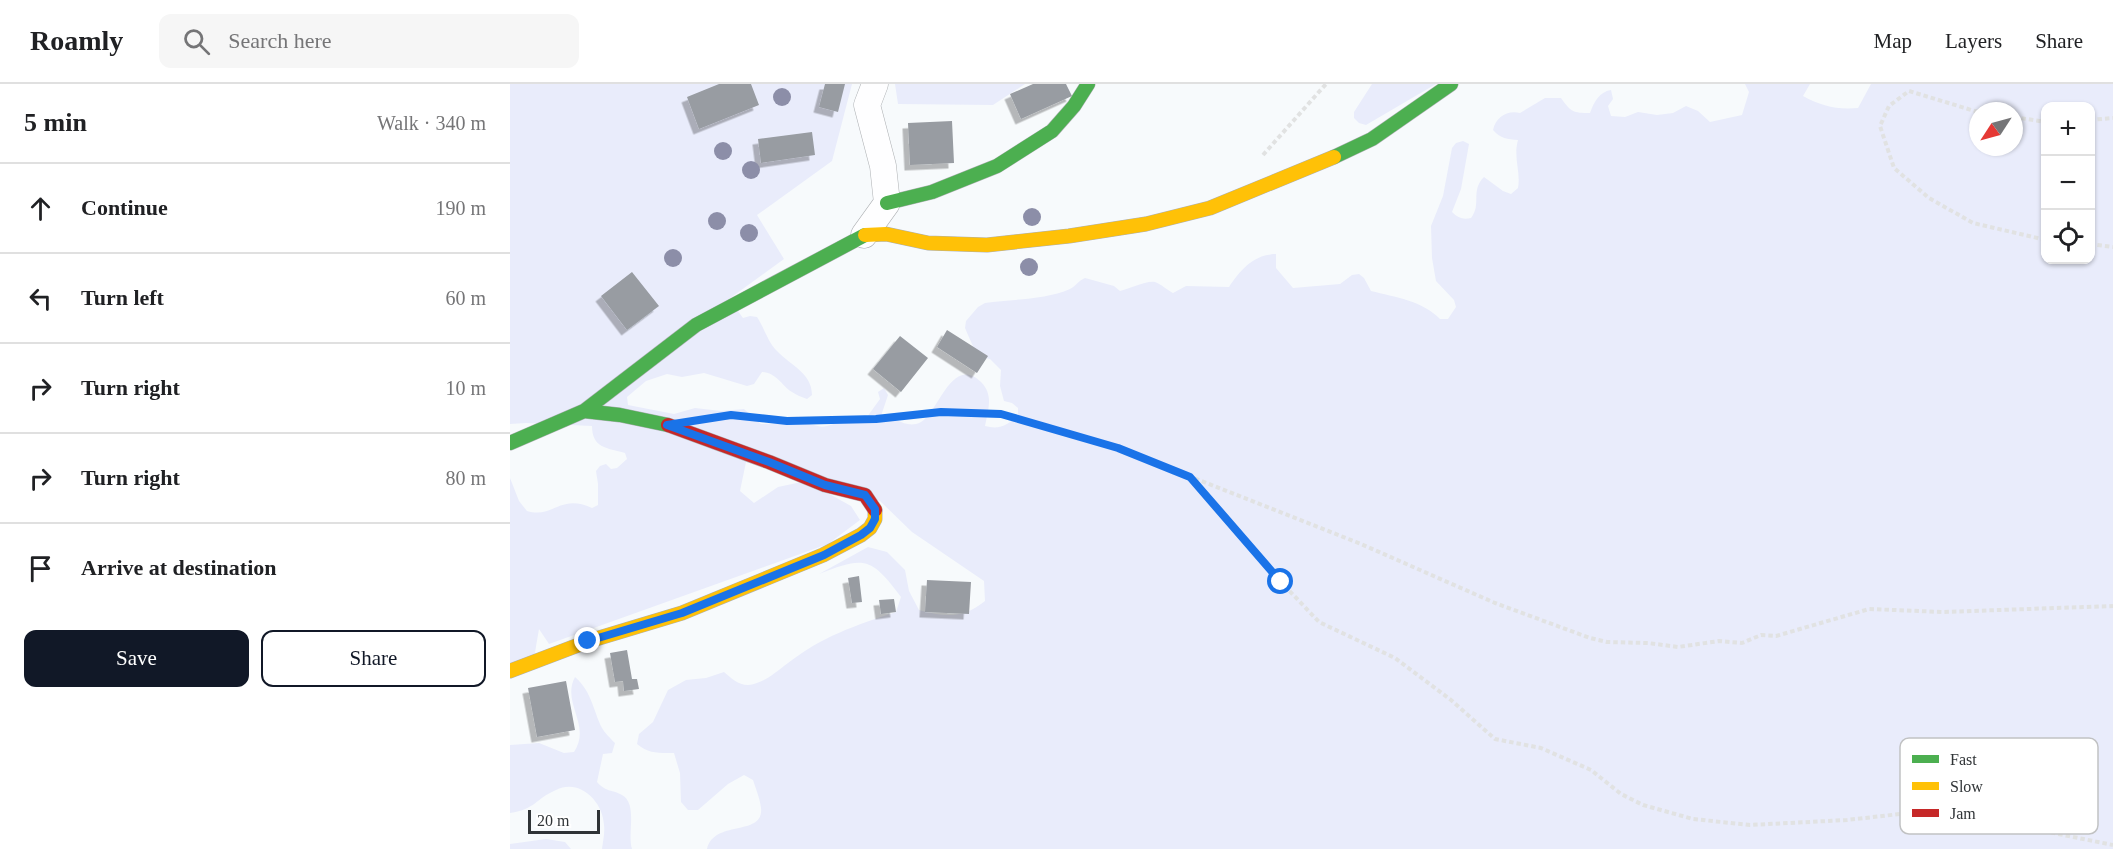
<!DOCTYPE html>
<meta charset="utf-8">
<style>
:root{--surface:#fff;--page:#f6f6f6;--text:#202124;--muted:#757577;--line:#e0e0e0;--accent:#111827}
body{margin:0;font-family:Georgia,serif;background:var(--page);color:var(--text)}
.controls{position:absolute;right:18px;top:18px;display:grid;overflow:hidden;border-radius:12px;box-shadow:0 2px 4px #0004}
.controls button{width:54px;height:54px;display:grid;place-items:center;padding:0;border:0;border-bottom:2px solid var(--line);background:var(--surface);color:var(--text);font:30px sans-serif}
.compass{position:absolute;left:1459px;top:18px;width:54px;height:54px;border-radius:50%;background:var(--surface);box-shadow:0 2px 4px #0004;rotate:234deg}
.scale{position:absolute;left:18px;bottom:15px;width:72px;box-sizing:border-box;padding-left:6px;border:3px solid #303437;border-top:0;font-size:16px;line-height:21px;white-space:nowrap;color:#303437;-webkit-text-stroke:4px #fff;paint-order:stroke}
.stop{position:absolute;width:18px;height:18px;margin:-14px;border:4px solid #1a73e8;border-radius:50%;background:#fff}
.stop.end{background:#1a73e8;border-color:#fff;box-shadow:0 2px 6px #0008}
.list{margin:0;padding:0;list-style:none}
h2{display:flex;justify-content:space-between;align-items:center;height:78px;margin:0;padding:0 24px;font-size:26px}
h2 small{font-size:20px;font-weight:400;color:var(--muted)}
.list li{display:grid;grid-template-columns:39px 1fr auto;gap:18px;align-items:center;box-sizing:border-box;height:90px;padding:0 24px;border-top:2px solid var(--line)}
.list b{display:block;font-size:22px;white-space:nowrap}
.list em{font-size:20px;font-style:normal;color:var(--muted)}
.actions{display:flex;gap:12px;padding:18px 24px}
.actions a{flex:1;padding:14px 0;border:2px solid var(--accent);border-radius:12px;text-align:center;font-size:21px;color:var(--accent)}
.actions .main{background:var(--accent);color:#fff}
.icon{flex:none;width:33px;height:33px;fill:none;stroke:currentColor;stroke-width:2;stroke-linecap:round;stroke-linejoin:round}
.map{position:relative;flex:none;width:1603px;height:765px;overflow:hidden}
header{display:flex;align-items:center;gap:36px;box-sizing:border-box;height:84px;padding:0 30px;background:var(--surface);border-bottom:2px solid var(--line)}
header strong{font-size:28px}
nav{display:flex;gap:33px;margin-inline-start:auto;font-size:21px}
.search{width:420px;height:54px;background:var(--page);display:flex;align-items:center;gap:15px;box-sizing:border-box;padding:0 21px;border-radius:12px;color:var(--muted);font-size:22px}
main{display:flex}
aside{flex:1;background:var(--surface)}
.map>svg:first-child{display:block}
</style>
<header>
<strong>Roamly</strong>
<div class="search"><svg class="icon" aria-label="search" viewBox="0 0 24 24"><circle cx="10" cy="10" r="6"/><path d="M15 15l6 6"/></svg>Search here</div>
<nav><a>Map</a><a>Layers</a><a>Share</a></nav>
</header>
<main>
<aside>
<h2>5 min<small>Walk · 340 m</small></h2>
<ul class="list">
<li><svg class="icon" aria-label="ahead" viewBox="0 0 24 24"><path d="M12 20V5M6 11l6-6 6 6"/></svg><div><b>Continue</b></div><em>190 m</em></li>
<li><svg class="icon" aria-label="left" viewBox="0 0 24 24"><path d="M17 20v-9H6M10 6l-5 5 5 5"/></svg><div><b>Turn left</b></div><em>60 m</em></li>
<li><svg class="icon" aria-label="right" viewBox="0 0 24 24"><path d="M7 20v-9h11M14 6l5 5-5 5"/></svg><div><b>Turn right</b></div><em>10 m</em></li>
<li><svg class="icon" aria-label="right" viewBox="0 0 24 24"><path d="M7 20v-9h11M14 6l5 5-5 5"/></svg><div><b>Turn right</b></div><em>80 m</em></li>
<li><svg class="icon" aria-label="arrive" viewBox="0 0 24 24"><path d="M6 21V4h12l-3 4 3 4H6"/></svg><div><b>Arrive at destination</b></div></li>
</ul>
<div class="actions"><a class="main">Save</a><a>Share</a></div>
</aside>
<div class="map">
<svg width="1603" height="765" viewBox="0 0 1603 765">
<defs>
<filter id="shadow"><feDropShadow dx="-5.5" dy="5.5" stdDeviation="0" flood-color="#0004"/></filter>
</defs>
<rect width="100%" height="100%" fill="#f7fafc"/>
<path fill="#e9ecfb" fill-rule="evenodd" d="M0,0H342L322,77L247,131L274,175L219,215L233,234L240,232L247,233C254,243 258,259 267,267C280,281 302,289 302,311L297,315C292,313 286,311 282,308C271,301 267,289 252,288L244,300L237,302L194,289L172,293L157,290L136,297L117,313L118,321L164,330L185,324L211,327L234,325L251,340C267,340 284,338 299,340C306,341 309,344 317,342C331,339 343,329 357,333L370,315L368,308L374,304L378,311L371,332C386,332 396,346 411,338C428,329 442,270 471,298C484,311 478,326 475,342C490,346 498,341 508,331V324L502,319L494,317L490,302L491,286L480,275L472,273L465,267L455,244L456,237L468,223L475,219C502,215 535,216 560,205C566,202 568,197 575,194L604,202L610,207C619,205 637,196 645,198C651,200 657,206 663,209L676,202L719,203C730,186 744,170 766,170V184L783,204L830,200L842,191L849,190L854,194L861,207C885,213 913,217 930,235H938L946,223L944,216L926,197L922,174L921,142L933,112L942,64L946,59L953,57L959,60L951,105L942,128C948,134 953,136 961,134C972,120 960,107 974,93L993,107L1001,110L1008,104C1011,88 1003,73 1008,56C997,55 991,55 983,46C986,33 997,26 1010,29L1035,14H1051C1061,28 1063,29 1080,29C1084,18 1089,8 1101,6L1103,15L1098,22L1101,32L1115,33L1128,28L1147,31L1163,29L1176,22L1188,27L1200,38L1232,31L1239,8L1235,0H1300L1293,12C1311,22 1327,26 1348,24L1361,0H1603V765H197C204,735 254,753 251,724C250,715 246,705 243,696L234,691L218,700L188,726H178L171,718L170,689L164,669C149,669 139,670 127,660L129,650L143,638L158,606L176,596L196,594L214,588C221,594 228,601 238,601C253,600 266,588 278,579C313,552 344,542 386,528L391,513C361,473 355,472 309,490L358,463L377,468L395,486L399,507L409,526C435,533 453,535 475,517L474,497L402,448L370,417L236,378L230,407L244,419L268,403L296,397L341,422L350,436L318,460L39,560L29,545L23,580L0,586V394L9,417L17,427C43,435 50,409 82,424L88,421V400L86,387L90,382L96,380L101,385L107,384L117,375L115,369C97,364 82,364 82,342L16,339L0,340ZM1536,22H1580V176H1536ZM1468,27H1504V63H1468Z
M385,0H515L483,21L388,20Z
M862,0H926L856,41L849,39L844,34V28Z
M65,593C82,608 83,626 92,644C95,649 101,655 105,659L102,669L93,670L87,698C97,709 102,705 112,711C128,720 117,750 122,765H92C93,757 95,749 94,741C93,717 69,694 46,706C25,715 26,725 0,729V661L29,659L54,669L64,668C82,641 51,619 65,593Z
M36,755L55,758L61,765H0V760Z"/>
<path fill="#989ca2" filter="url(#shadow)" d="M209,0H241L249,21L189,45L177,13Z
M315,0H335L328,28L309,23Z
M523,0H556L562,12L511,35L500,10Z
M442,37L444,79L400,81L398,39Z
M302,48L305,71L251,79L248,55Z
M122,188L149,222L117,246L91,212Z
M437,246L478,272L467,289L427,263Z
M390,252L418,274L391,308L363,285Z
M349,492L352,518L342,519L338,494Z
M417,496L461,498L459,530L415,528Z
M384,515L386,528L371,530L369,516Z
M117,566L122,595H127L129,605L114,607L113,597L105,598L100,569Z
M56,597L65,646L27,653L18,604Z"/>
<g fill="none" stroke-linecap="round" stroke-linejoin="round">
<defs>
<path id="street" d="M354,151L377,119L373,82L357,21L365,0"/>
<path id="fast" d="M824,73L862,55L941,0
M377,119L422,108L487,82L542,47L564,22L578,0
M74,327L110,331L158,341
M0,359L74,327L186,241L355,151"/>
<path id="slow" d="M355,151L376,150L418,159L477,161L559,152L636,140L700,124L824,73
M0,587L79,557L172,529L313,471L351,451L360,444L365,435V426"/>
<path id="jam" d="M158,341L259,378L315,401L355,411L365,426"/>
</defs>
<use href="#street" stroke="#adb0b3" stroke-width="27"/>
<use href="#fast" stroke="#adb0b3" stroke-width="15"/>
<use href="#slow" stroke="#adb0b3" stroke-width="15"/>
<use href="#jam" stroke="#adb0b3" stroke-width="15"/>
<path stroke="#e1e2e2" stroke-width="4" stroke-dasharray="4.5 3" stroke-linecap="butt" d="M1468,28L1399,7L1379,22L1370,42L1384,84L1419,114L1463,139L1536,156
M1504,33L1536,38
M1580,36L1603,34
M753,71L816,0
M1580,160L1603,163
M216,332L277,337L366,335L431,329L491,330L608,364L851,460L985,519L1080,554L1097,558L1138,559L1168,563L1209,557L1232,559L1251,551L1266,552L1359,525L1433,528L1603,522
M681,394L771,498L809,538L885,574L941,616L985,655L1031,664L1081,686L1111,710L1133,721L1183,735L1240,741L1337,736L1390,730L1454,731L1603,761"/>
<use href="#street" stroke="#fefeff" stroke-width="26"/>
<use href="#fast" stroke="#4caf50" stroke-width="14"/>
<use href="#slow" stroke="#ffc107" stroke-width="14"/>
<use href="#jam" stroke="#c62828" stroke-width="14"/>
</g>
<g fill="#8c8ea8">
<circle cx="272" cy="13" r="9"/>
<circle cx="213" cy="67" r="9"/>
<circle cx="241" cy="86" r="9"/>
<circle cx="522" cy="133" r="9"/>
<circle cx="207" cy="137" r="9"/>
<circle cx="239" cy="149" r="9"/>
<circle cx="163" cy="174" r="9"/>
<circle cx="519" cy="183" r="9"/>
</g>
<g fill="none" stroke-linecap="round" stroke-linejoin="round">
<path stroke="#1a73e8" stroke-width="8" d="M78,557L172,529L314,471L351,451L360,444L365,435V425L355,411L315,401L259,378L157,341L221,331L277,337L366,335L431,328L491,330L608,364L680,393L771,498"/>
</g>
<rect x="1390" y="654" width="198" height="96" rx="9" fill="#fff" stroke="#c1c2c3" stroke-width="1.5"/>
<rect x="1402" y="671" width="27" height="8" fill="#4caf50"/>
<rect x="1402" y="698" width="27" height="8" fill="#ffc107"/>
<rect x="1402" y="725" width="27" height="8" fill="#c62828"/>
<g font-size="16" fill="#303437">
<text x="1440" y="681">Fast</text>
<text x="1440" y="708">Slow</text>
<text x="1440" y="735">Jam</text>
</g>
</svg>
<div class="controls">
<button>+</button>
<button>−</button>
<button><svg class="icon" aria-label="locate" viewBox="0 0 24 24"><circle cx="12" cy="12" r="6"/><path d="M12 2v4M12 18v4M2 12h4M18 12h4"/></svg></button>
</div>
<svg class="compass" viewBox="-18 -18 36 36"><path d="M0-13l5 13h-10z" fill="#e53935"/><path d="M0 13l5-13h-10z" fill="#757577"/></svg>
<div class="scale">20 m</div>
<div class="stop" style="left:771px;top:498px"></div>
<div class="stop end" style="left:78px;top:557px"></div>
</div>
</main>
